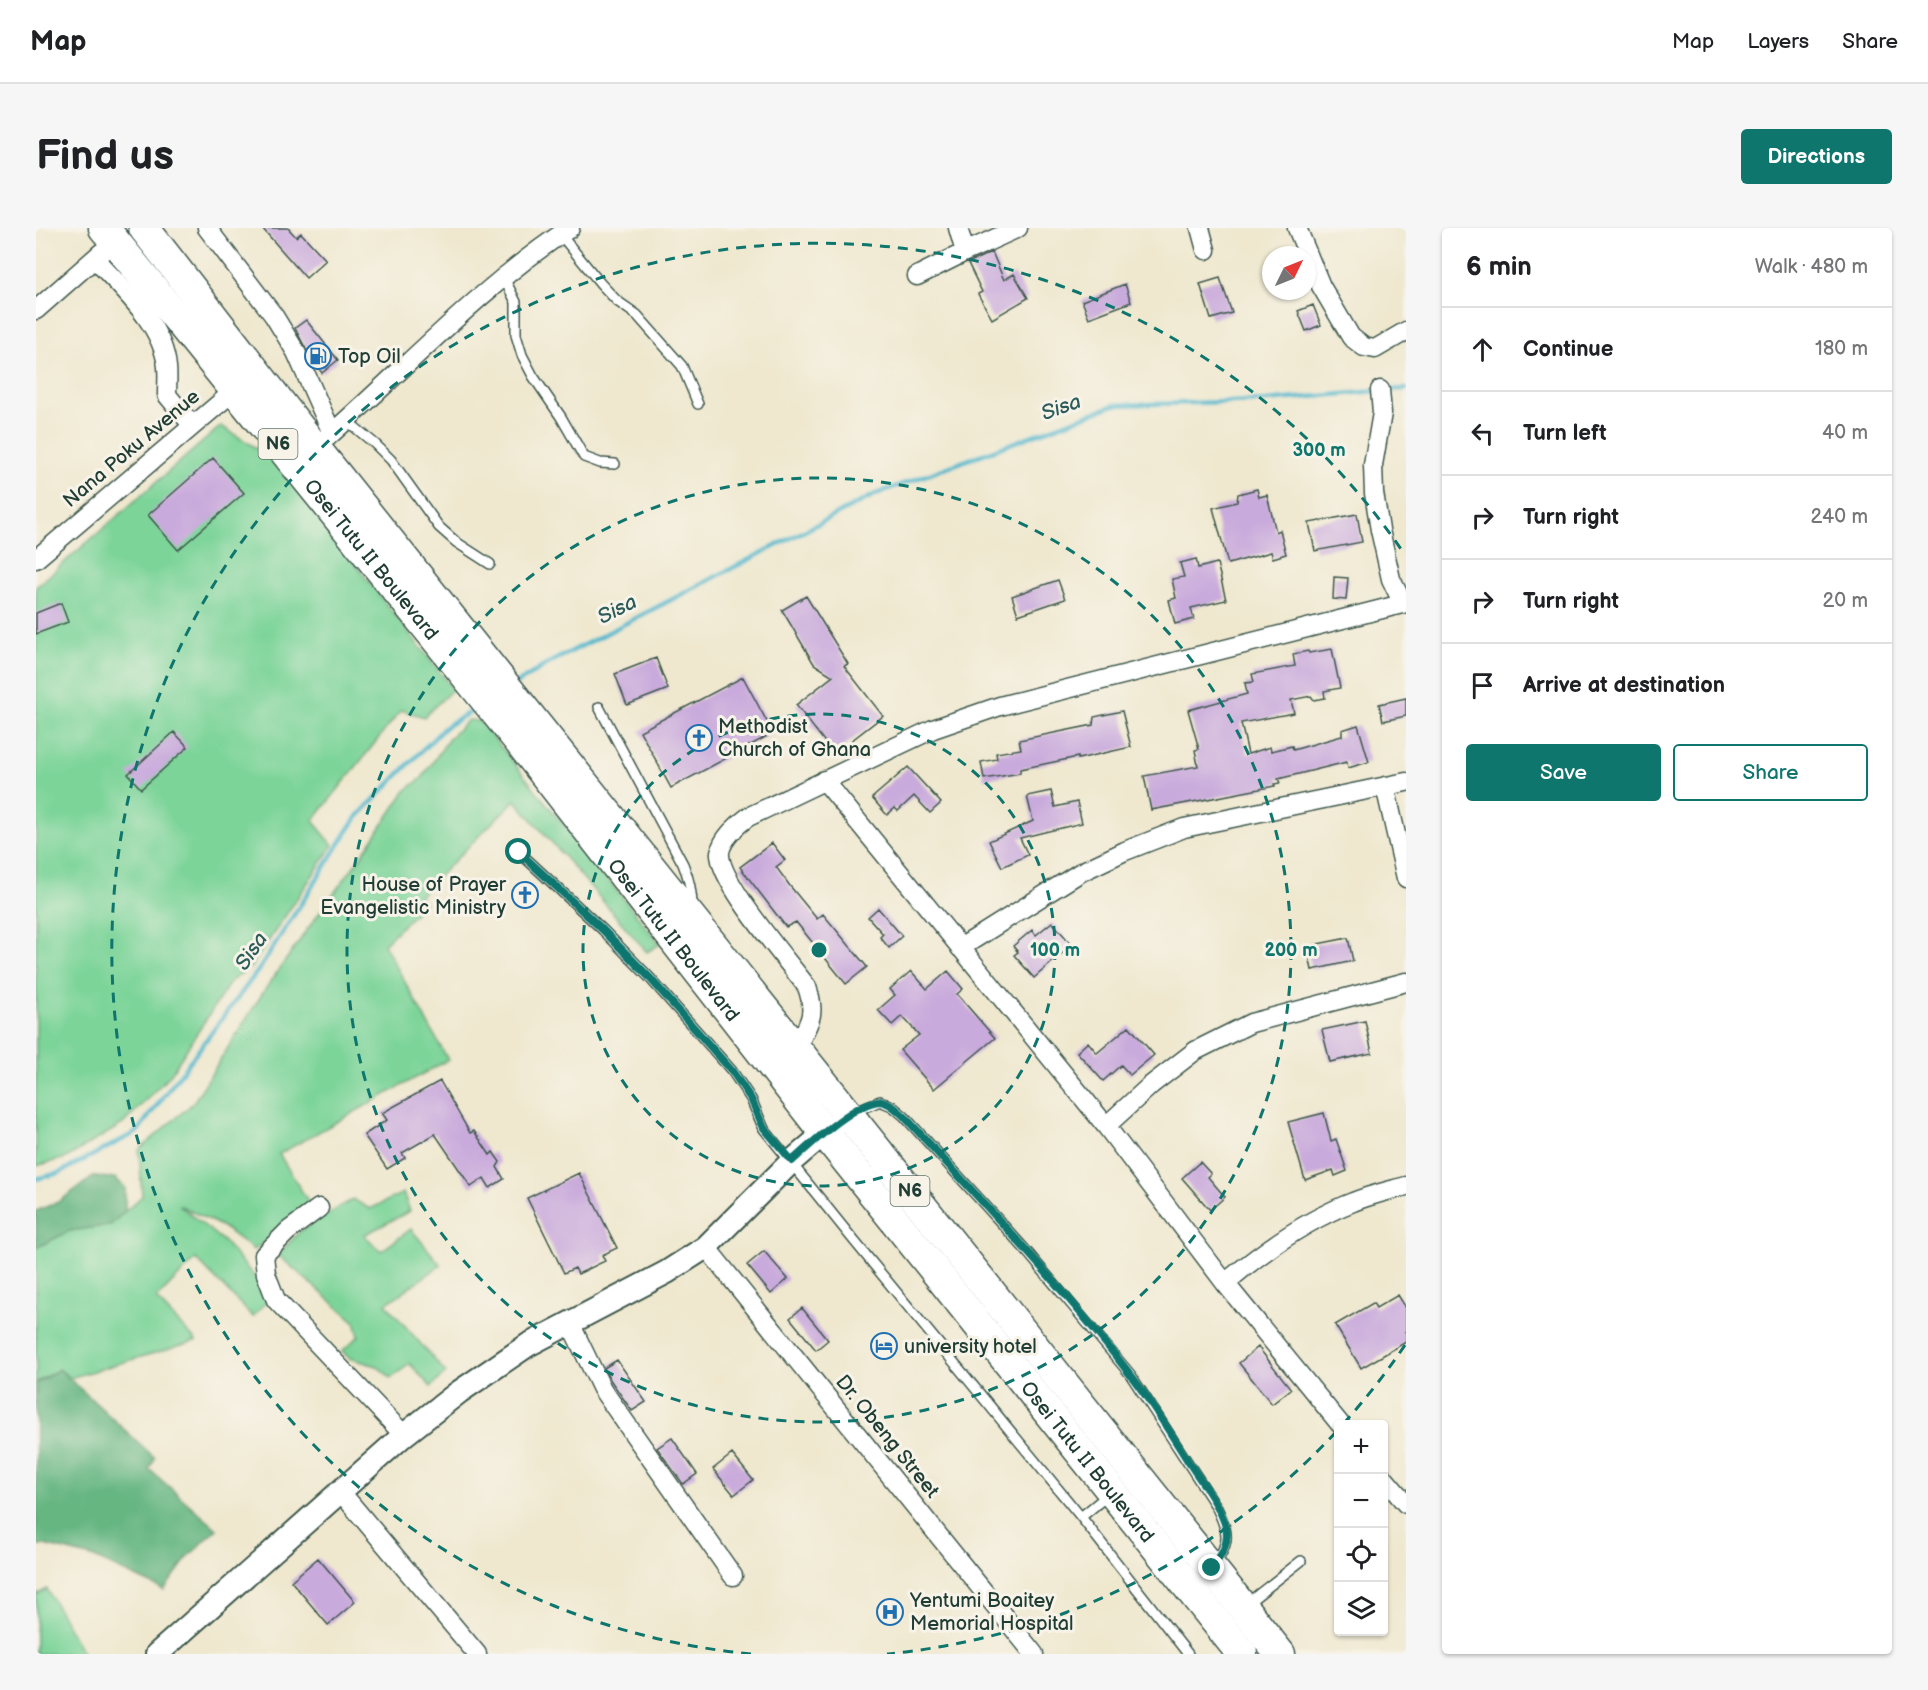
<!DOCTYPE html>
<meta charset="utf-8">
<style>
:root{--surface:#fff;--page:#f6f6f6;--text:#202124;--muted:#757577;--line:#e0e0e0;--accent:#0f766e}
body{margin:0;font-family:"Balsamiq Sans",sans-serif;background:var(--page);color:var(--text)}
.controls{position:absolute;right:18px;bottom:18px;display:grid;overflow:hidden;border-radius:6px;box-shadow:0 2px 4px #0004}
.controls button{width:54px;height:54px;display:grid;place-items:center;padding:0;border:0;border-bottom:2px solid var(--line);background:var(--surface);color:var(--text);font:30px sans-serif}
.compass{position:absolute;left:1226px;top:18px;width:54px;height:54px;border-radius:50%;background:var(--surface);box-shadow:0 2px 4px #0004;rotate:47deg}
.stop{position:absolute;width:18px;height:18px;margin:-14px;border:4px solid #0f766e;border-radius:50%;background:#fff}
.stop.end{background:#0f766e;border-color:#fff;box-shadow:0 2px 6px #0008}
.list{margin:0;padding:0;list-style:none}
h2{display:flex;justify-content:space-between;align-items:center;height:78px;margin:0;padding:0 24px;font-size:26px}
h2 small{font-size:20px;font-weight:400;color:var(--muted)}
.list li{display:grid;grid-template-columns:39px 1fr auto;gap:18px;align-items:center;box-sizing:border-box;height:84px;padding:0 24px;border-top:2px solid var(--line)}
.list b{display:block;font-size:22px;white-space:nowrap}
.list em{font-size:20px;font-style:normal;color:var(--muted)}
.actions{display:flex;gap:12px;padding:18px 24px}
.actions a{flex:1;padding:14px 0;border:2px solid var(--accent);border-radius:6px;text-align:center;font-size:21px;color:var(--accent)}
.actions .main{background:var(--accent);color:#fff}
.icon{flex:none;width:33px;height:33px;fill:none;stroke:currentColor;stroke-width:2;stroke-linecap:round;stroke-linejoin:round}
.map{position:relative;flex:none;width:1370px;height:1426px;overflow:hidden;border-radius:6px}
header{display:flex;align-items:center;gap:36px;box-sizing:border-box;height:84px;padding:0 30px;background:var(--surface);border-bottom:2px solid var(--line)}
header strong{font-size:28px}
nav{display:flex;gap:33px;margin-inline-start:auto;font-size:21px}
.intro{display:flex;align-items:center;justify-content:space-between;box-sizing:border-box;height:144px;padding:0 36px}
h1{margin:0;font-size:42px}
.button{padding:15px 27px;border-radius:6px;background:var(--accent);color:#fff;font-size:21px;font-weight:700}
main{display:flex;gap:36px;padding:0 36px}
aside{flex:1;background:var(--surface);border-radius:6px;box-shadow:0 2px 4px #0004}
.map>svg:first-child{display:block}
</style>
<header>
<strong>Map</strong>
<nav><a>Map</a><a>Layers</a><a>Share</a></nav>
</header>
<div class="intro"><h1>Find us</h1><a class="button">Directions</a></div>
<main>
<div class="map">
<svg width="1370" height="1426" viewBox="0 0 1370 1426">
<rect width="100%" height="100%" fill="#f7f3e8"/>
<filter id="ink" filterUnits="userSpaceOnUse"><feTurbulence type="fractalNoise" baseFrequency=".0167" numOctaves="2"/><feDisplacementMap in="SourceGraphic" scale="12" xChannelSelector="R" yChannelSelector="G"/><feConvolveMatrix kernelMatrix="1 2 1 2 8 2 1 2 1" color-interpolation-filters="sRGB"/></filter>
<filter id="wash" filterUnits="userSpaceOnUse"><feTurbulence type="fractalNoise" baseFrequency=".008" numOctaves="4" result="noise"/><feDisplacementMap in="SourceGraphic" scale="24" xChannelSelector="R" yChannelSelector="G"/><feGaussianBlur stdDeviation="1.35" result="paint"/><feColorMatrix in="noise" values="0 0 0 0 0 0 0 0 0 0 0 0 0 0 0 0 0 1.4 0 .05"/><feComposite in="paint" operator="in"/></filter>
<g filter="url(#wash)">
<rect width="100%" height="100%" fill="#efe8cf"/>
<path fill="#7cd499" stroke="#4e8866" stroke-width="1.5" d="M185,198L235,229L417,461L388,489L365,482L277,593L297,617L215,739L195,753L134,847L87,896L30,930L0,938V359Z
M432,492L444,493L624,716L611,724L479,572L383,668L389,675L348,716L412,832L243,926L275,978L218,1022L187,999L143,977L187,1013L236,1068L217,1089L160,1031L120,1071L160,1113L34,1150L23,1141L1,1154L0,1158V1020L33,1003L74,997L106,968L103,922L157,875L228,763L278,692L324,630L370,562L386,550L414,509Z
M367,965L374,983L328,1007L345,1023L375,1001L405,1037L350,1076L410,1145L395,1159L374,1136L355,1150L341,1138L313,1130L306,1123L323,1108L319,1094L242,1027L264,1003L317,971L334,981Z
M11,1361L47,1426H0V1367Z"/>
<path fill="#65b681" stroke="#427a5a" stroke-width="1.5" d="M57,949L79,950L89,959V983L74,997L33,1003L0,1020V983L22,974Z
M23,1141L119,1230L113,1241L181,1301L152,1329L128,1362L56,1329L8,1317L0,1319V1158L1,1155Z"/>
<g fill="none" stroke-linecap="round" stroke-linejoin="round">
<path stroke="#4fb7cd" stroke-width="4.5" d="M1349,162L1370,161
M480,456L511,436L840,266L1078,177L1230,173L1341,163
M0,951L23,945L101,904L224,740L320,590L409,499L442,479"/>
</g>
<g id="blocks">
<path fill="#c9aadc" d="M226,0H252L260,9L265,5L290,32L270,50Z
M956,24L968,52L978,46L992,70L956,91L942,66L946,64L932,35Z
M1184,50L1196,85L1175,91L1164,56Z
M1089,56L1095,74L1053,90L1046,73Z
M1277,77L1285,97L1270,103L1262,83Z
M270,92L302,132L286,145L275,131L259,100Z
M177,230L208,265L142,322L112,287Z
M1221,261L1223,269L1231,267L1240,304L1244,302L1250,326L1237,330L1235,324L1192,336L1177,280L1201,274L1202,266Z
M1321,286L1326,314L1279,323L1273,295Z
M1160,331L1162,340L1181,335L1190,372L1155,380L1158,391L1139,396L1133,372L1140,370L1136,351L1148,349L1144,335Z
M1298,349L1312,350L1310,372L1297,371Z
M1022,352L1029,371L982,387L976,368Z
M770,368L812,436L808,438L847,488L798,526L760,477L797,448L778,436L746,382Z
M25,375L32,394L0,406V385Z
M1296,421L1304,460L1288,463L1289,470L1278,472L1275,468L1255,472L1258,485L1205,495L1212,526L1234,519L1235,523L1256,518L1257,522L1306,508V502L1322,497L1333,534L1312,540L1311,534L1242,551L1244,555L1238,556L1239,558L1115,582L1108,548L1162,538L1159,522L1163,521L1152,482L1211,466L1209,455L1218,454L1216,446L1259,438L1257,426L1272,423L1273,425Z
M620,430L632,461L591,477L579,446Z
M707,449L737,505L635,560L604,503Z
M1370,470V488L1347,493L1343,476Z
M1086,483L1095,519L1042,531V529L984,541V545L948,551L945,534L961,531L960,525L985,521L983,512L1057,497L1058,489Z
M138,504L152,519L105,561L92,546Z
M872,539L905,575L894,585L878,568L862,583L859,580L851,587L836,570Z
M1015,563L1019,579L1041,574L1046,595L984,610L992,627L966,639L953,613L997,593L991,568Z
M736,615L749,632L740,639L754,658L781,691L787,686L831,739L810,756L760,694L750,699L704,639Z
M842,680L866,708L853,720L844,709L847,706L832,689Z
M1016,694L1036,717L998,750L978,727L982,724L977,718L996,702L1000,707Z
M1312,710L1317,733L1276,742L1271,718Z
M875,743L891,761L912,743L927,761L921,766L959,810L898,861L864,822L883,807L866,788L856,797L842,782L859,767L854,761Z
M1329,793L1336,825L1294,834L1286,802Z
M1093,798L1118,827L1094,847L1085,837L1067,853L1041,824L1052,814L1061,825Z
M404,853L434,905L438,903L454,927L457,924L464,934L461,939L468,951L454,960L448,950L435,959L399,906L366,925L369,930L351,941L328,907L351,892L346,885Z
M1288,885L1295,913L1300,911L1311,943L1299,948L1297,942L1269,952L1252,894Z
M1164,934L1175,946L1172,949L1189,969L1174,982L1146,950Z
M543,945L581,1020L566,1027L569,1033L542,1046L539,1040L528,1045L491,970Z
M728,1023L752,1051L735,1066L711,1037Z
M1362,1067L1370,1080V1114L1325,1140L1299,1097L1337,1075L1340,1080Z
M766,1080L792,1112L780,1122L754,1090Z
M1222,1119L1255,1161L1236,1176L1203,1135Z
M581,1132L610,1174L596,1183L575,1153L568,1140Z
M636,1210L661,1246L647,1256L621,1220Z
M696,1226L717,1252L698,1267L677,1241Z
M282,1330L319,1374L292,1397L255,1353Z"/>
</g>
</g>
<g filter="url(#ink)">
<use href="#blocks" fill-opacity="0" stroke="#3e574b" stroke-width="1.5"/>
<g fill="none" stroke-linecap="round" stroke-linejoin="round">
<defs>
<path id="service" d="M524,6L565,56L581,73L601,87L646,138L662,176
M468,50L480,74V107L486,127L497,148L525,189L548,229L564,235L579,236
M310,192L339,216L355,232L403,299L420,314L454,336
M563,479L647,636C653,650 656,663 656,679
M483,624L567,702L613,749L696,843L715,871L728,901L815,1009L1045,1289L1152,1426
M817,884L844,873L856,878L868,888L987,1019L1094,1146L1180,1278C1192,1303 1196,1314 1177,1338
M1045,1289L1073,1266
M1209,1377L1265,1333"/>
<path id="minor" d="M171,0L238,88L260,124L296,205
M1164,0L1170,22
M1261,0L1285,58L1315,109L1328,119L1339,121L1370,103
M929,24L982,0
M59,31C86,61 127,96 131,139C132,148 131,158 131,167L156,197
M881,48L929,24L922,0
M0,82L66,24
M1344,162L1346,185L1337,237L1338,265L1344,302L1355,351L1367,376
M279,220C363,148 441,61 534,0
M0,331L205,157
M788,552L1070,898L1189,1055L1304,1196
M1349,558L1370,650
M924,720L1045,644L1089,623L1148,600L1370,554
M760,820C773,795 781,787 771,759C753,734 681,652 684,624C686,611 702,596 712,589L897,501L964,478L1370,375
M1070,898L1115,857L1159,823L1215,795L1370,754
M283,980L252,1003L228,1027L230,1046L240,1072L368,1207
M670,1019L998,1426
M1189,1055C1227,1023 1270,992 1317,974C1334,967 1352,963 1370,958
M534,1095L566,1161L697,1348
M1348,1250L1370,1276
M304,1263L441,1426"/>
<path id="tertiary" d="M121,1426L368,1207L423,1164L492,1117L631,1044L670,1019L756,933L799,896"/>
<g id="trunk">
<path id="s1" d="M68,0L482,512L788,904L1206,1426"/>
<path d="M108,0L279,220L1244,1426"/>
</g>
</defs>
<use href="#service" stroke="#3e574b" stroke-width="12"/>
<use href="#minor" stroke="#3e574b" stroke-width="21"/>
<use href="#tertiary" stroke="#3e574b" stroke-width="26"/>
<use href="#trunk" stroke="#3e574b" stroke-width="33"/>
<use href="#service" stroke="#fff" stroke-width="9"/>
<use href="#minor" stroke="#fff" stroke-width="18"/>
<use href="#tertiary" stroke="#fff" stroke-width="22"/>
<use href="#trunk" stroke="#fff" stroke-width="30"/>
</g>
</g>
<g fill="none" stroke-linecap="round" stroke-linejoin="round" filter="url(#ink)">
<path stroke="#0f766e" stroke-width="8" d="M483,624L567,702L613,749L696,843L715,871L728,900L756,933C775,916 819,874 844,873C853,873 862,883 868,888C944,972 1024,1055 1093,1145C1114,1171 1131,1200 1149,1228C1162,1250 1183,1274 1190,1299C1194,1315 1185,1328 1176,1340"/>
</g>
<g fill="none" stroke="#0f766e" stroke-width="3" stroke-dasharray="10 8">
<circle cx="783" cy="722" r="236"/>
<circle cx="783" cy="722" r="472"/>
<path d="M1369 1117A707 707 0 0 1 1308 1195M1300 1204A707 707 0 0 1 851 1426M715 1426A707 707 0 1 1 1369 327"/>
</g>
<defs>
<symbol id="fuel-ring" viewBox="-11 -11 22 22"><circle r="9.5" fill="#f7f3e8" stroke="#1f6fb2" stroke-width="1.5"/><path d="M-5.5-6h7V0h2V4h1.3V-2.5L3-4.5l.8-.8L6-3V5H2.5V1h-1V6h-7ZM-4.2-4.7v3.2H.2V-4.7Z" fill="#1f6fb2"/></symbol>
<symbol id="church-ring" viewBox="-11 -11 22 22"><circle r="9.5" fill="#f7f3e8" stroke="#1f6fb2" stroke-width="1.5"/><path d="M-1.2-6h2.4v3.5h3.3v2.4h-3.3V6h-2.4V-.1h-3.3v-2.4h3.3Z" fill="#1f6fb2"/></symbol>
<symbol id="hotel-ring" viewBox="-11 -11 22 22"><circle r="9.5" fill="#f7f3e8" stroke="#1f6fb2" stroke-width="1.5"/><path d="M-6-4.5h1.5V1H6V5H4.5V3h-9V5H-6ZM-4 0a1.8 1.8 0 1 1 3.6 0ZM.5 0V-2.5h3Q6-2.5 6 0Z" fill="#1f6fb2"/></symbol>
<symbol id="hospital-ring" viewBox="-11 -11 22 22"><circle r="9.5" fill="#f7f3e8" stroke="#1f6fb2" stroke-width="1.5"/><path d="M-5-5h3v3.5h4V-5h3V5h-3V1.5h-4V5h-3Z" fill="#1f6fb2"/></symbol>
</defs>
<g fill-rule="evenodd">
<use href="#fuel-ring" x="267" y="113" width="30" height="30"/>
<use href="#church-ring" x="648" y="495" width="30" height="30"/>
<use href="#church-ring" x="474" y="652" width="30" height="30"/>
<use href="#hotel-ring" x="833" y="1103" width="30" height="30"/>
<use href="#hospital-ring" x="839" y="1369" width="30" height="30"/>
</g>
<g text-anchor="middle" stroke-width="6" stroke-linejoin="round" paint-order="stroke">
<g fill="#f7f3e8" stroke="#60746a" stroke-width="1.5">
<rect x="222.5" y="201" width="39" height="30" rx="4.5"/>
<rect x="854.5" y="948" width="39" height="30" rx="4.5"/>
</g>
<g font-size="18" font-weight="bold" fill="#1f3d34">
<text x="242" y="222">N6</text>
<text x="874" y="969">N6</text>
</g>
<g font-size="20" fill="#1f3d34" stroke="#f7f3e8" text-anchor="start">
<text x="302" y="135">Top Oil</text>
<text x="682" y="505">Methodist<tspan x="682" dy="23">Church of Ghana</tspan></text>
<text x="470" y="663" text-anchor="end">House of Prayer<tspan x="470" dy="23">Evangelistic Ministry</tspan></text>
<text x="868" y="1125">university hotel</text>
<text x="874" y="1379">Yentumi Boaitey<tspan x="874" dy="23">Memorial Hospital</tspan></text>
</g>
<g font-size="20" fill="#1f3d34" stroke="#f7f3e8">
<text transform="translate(95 220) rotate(-40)" y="7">Nana Poku Avenue</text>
<text dy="7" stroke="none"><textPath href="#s1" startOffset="426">Osei Tutu II Boulevard</textPath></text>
<text dy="7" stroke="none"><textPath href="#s1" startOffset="912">Osei Tutu II Boulevard</textPath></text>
<text transform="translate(852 1208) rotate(51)" y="7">Dr. Obeng Street</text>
<text dy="7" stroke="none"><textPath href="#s1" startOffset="1578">Osei Tutu II Boulevard</textPath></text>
</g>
<g font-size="21" font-style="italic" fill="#2b5c5a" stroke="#f7f3e8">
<text transform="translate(1025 179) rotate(-20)" y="7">Sisa</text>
<text transform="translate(581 381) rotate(-27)" y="7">Sisa</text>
<text transform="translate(215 723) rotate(-56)" y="7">Sisa</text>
</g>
</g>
<circle cx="783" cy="722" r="9" fill="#0f766e" stroke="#f7f3e8" stroke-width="3"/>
<g font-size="18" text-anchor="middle" font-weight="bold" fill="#0f766e" stroke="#f7f3e8" stroke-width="6" stroke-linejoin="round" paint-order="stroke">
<text x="1283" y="228">300 m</text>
<text x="1019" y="728">100 m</text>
<text x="1255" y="728">200 m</text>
</g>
</svg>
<div class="controls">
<button>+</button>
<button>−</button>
<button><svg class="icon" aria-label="locate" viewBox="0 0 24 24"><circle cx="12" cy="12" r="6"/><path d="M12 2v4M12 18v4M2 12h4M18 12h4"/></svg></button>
<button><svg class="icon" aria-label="layers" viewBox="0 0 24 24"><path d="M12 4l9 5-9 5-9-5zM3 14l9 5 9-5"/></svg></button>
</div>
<svg class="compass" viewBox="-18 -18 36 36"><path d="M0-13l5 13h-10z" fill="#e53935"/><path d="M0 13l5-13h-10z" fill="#757577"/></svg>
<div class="stop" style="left:483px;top:624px"></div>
<div class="stop end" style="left:1176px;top:1340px"></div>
</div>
<aside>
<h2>6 min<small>Walk · 480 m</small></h2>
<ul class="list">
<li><svg class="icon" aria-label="ahead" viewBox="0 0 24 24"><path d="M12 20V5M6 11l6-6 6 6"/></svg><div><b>Continue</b></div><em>180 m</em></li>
<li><svg class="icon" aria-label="left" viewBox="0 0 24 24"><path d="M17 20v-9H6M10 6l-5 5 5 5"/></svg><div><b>Turn left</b></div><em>40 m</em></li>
<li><svg class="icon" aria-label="right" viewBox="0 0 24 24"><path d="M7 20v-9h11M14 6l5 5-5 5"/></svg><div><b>Turn right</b></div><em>240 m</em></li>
<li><svg class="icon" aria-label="right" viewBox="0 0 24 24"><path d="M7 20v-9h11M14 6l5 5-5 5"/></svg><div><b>Turn right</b></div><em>20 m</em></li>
<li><svg class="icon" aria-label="arrive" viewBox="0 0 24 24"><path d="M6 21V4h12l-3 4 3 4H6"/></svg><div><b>Arrive at destination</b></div></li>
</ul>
<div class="actions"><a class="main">Save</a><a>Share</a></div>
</aside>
</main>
